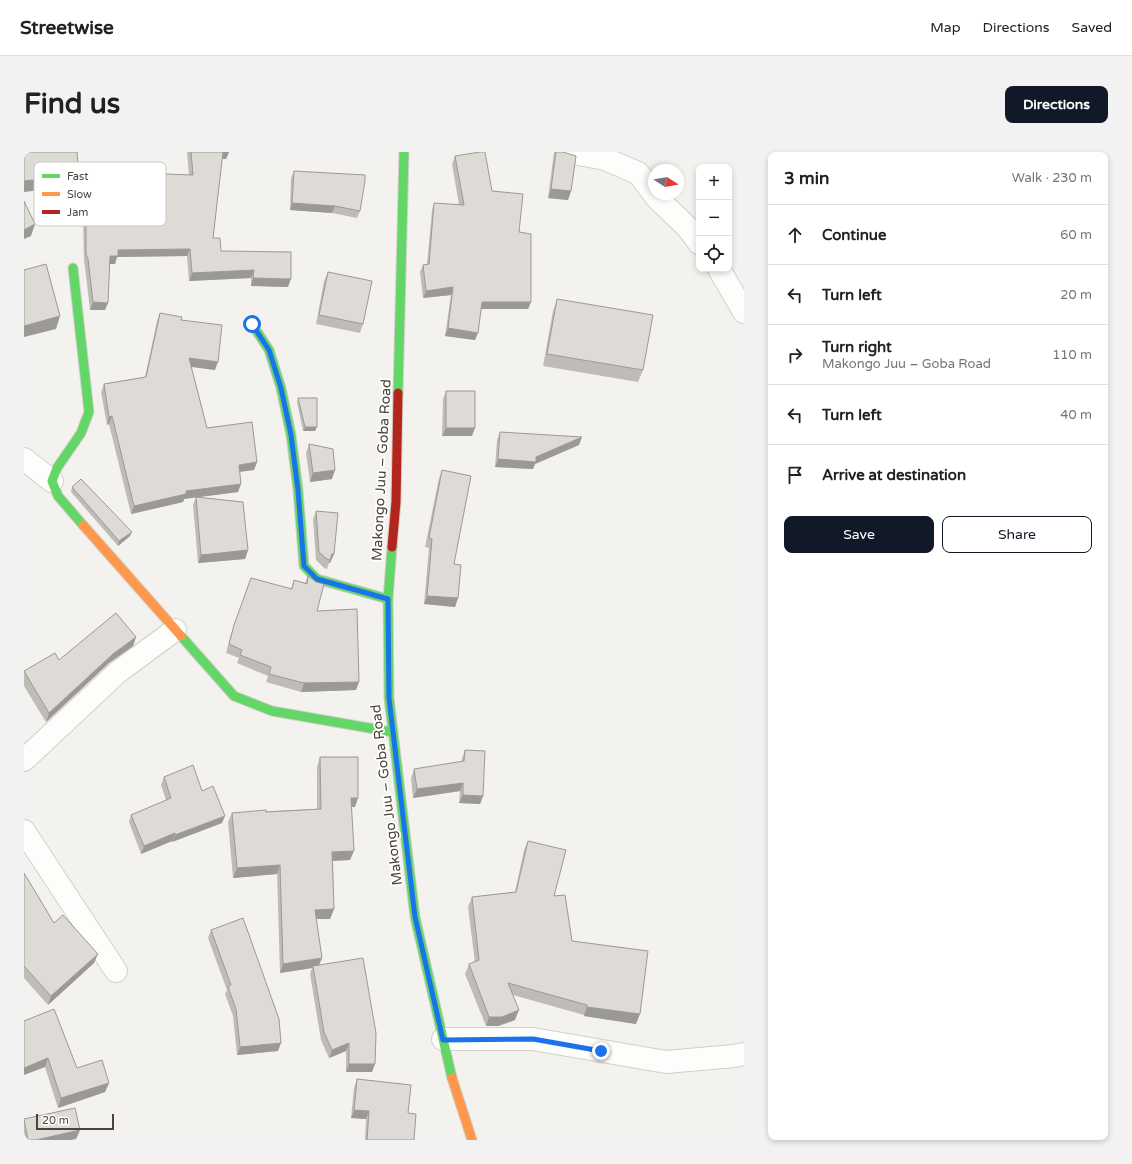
<!DOCTYPE html>
<meta charset="utf-8">
<style>
:root{--surface:#fff;--page:#f2f2f2;--text:#202124;--muted:#757577;--line:#e0e0e0;--accent:#111827}
body{margin:0;font-family:"Varela Round",sans-serif;background:var(--page);color:var(--text)}
.controls{position:absolute;right:12px;top:12px;display:grid;overflow:hidden;border-radius:8px;box-shadow:0 2px 6px #0003}
.controls button{width:36px;height:36px;display:grid;place-items:center;padding:0;border:0;border-bottom:1px solid var(--line);background:var(--surface);color:var(--text);font:20px sans-serif}
.compass{position:absolute;left:624px;top:12px;width:36px;height:36px;border-radius:50%;background:var(--surface);box-shadow:0 2px 6px #0003;rotate:101deg}
.scale{position:absolute;left:12px;bottom:10px;width:78px;box-sizing:border-box;padding-left:4px;border:2px solid #4b4439;border-top:0;font-size:11px;line-height:14px;white-space:nowrap;color:#4b4439;-webkit-text-stroke:3px #fff;paint-order:stroke}
.stop{position:absolute;width:12px;height:12px;margin:-9px;border:3px solid #1a73e8;border-radius:50%;background:#fff}
.stop.end{background:#1a73e8;border-color:#fff;box-shadow:0 1px 4px #0008}
.list{margin:0;padding:0;list-style:none}
h2{display:flex;justify-content:space-between;align-items:center;height:52px;margin:0;padding:0 16px;font-size:17px}
h2 small{font-size:13px;font-weight:400;color:var(--muted)}
.list li{display:grid;grid-template-columns:26px 1fr auto;gap:12px;align-items:center;box-sizing:border-box;height:60px;padding:0 16px;border-top:1px solid var(--line)}
.list b{display:block;font-size:15px;white-space:nowrap}
.list p{margin:0;font-size:13px;white-space:nowrap;color:var(--muted)}
.list em{font-size:13px;font-style:normal;color:var(--muted)}
.actions{display:flex;gap:8px;padding:12px 16px}
.actions a{flex:1;padding:9px 0;border:1px solid var(--accent);border-radius:8px;text-align:center;font-size:14px;color:var(--accent)}
.actions .main{background:var(--accent);color:#fff}
.icon{flex:none;width:22px;height:22px;fill:none;stroke:currentColor;stroke-width:2;stroke-linecap:round;stroke-linejoin:round}
.map{position:relative;flex:none;width:720px;height:988px;overflow:hidden;border-radius:8px}
header{display:flex;align-items:center;gap:24px;box-sizing:border-box;height:56px;padding:0 20px;background:var(--surface);border-bottom:1px solid var(--line)}
header strong{font-size:19px}
nav{display:flex;gap:22px;margin-inline-start:auto;font-size:14px}
.intro{display:flex;align-items:center;justify-content:space-between;box-sizing:border-box;height:96px;padding:0 24px}
h1{margin:0;font-size:28px}
.button{padding:10px 18px;border-radius:8px;background:var(--accent);color:#fff;font-size:14px;font-weight:700}
main{display:flex;gap:24px;padding:0 24px}
aside{flex:1;background:var(--surface);border-radius:8px;box-shadow:0 2px 6px #0003}
.map>svg:first-child{display:block}
</style>
<header>
<strong>Streetwise</strong>
<nav><a>Map</a><a>Directions</a><a>Saved</a></nav>
</header>
<div class="intro"><h1>Find us</h1><a class="button">Directions</a></div>
<main>
<div class="map">
<svg width="720" height="988" viewBox="0 0 720 988">
<rect width="100%" height="100%" fill="#f4f2ee"/>
<g fill="none" stroke-linecap="round" stroke-linejoin="round">
<defs>
<path id="street" d="M544,0L581,7L614,21L633,46L663,75L675,91
M695,117L720,160
M0,307L28,329
M0,608L94,520L151,478
M0,679L92,819
M419,887H509L642,910L710,904L720,902"/>
<path id="fast" d="M49,116L65,260L57,281L33,316L28,329L34,344L59,373
M228,172L245,198L257,236L267,283L274,338L280,414L293,427L364,447
M374,241L380,0
M368,395L364,447L365,546L391,765L428,926
M157,484L210,544L248,559L368,580"/>
<path id="slow" d="M59,373L157,484
M428,926L448,988"/>
<path id="jam" d="M368,395L372,350L374,241"/>
</defs>
<use href="#street" stroke="#d2d0cb" stroke-width="24"/>
<use href="#fast" stroke="#d3cfc5" stroke-width="11"/>
<use href="#slow" stroke="#d3cfc5" stroke-width="11"/>
<use href="#jam" stroke="#d3cfc5" stroke-width="11"/>
<use href="#street" stroke="#fdfdfc" stroke-width="22"/>
<use href="#fast" stroke="#63d668" stroke-width="9"/>
<use href="#slow" stroke="#ff974d" stroke-width="9"/>
<use href="#jam" stroke="#b3261e" stroke-width="9"/>
</g>
<path fill="#bfbcb8" d="M163,0H205L202,7H198L189,86L197,99L264,135L227,134V126L165,129L163,104L93,105L91,112H86L81,158H66L61,115L60,110L59,69L60,57L63,49L120,56V47L123,40H138L139,30L141,22L165,23Z
M530,0H539L547,39L544,48L524,46Z
M431,4L468,39L495,80L507,150L504,157H457L451,188L421,184L427,143L399,146L396,120L399,113L403,112L408,58L410,51L435,53L428,12Z
M270,19L336,59L333,66L308,61L266,58L267,26Z
M304,120L339,172L336,181L292,172L300,129Z
M533,147L619,218L614,230L519,214L529,159Z
M136,161L157,168L191,218L167,215L183,276L233,310L230,318L216,320L214,340L175,345L224,398L221,407L174,411L169,353L172,345L160,347L159,350L107,362L85,272L83,273L77,240L80,232L121,225L133,169Z
M422,239L448,284H418L419,247Z
M274,246L291,279H279L273,250Z
M476,280L555,293L511,312L509,317L471,315L473,288Z
M285,292L308,327L286,330L282,301Z
M418,318L434,446L431,455L400,452L405,396L401,395L415,326Z
M48,335L106,384L94,394L47,340Z
M292,359L310,402L306,411H305L303,417L300,416L292,408L289,367Z
M284,424L293,459L332,538L277,540L242,530L244,524L213,511L215,506L202,501L207,482L227,426L267,437L270,428L281,431Z
M112,485L109,494L85,511L22,570L0,534V519L35,508Z
M441,598L459,644L456,652L435,651L436,639L389,646L387,626L390,617L438,610V606Z
M296,605L331,655H328L326,708L309,709L310,757L306,767H292L298,806L295,813L348,920H322V899L305,906L297,888L286,822L288,816L256,821L253,722L209,726L204,670L208,661L293,657V615Z
M140,625L178,639L198,671L148,690V689L117,702L105,670L107,663L142,648L137,633Z
M504,689L530,744L548,789L612,872L560,864V863L489,843L491,868L474,874H462L441,822L445,812L451,810L444,755L448,745L491,740L500,698Z
M0,721L30,771L70,811L24,853L0,826Z
M187,778L254,899L213,903L209,864L201,842L203,838L184,786Z
M0,869L53,916L85,931L81,940L34,956L21,915Z
M333,927L384,961L390,988H341L342,967L327,966L330,936Z
M0,967L56,978L52,987L46,988H0Z"/>
<path fill="#9b9996" d="M199,0H205L202,7H196Z
M55,23L51,34L0,40V29Z
M527,37L547,39L544,48L524,46Z
M268,51L311,54L308,61L266,58Z
M11,72L7,84L0,87V78Z
M166,97L163,104L93,105L91,112H83L86,104L94,98Z
M230,118L227,126L165,129L168,121Z
M229,126L267,127L264,135L227,134Z
M429,135L427,143L399,146L402,139Z
M69,150L84,151L81,158H66Z
M458,150H507L504,157H455Z
M36,164L32,177L0,185V174Z
M424,176L454,181L451,188L421,184Z
M165,206L194,210L191,218L162,214Z
M88,264L85,272L83,273L85,265Z
M281,275H293L291,279H279Z
M422,276H451L448,284H418Z
M558,285L555,293L511,312L509,317L471,315L474,307L512,305Z
M233,310L230,318L212,320L215,313Z
M311,318L308,327L286,330L289,321Z
M217,332L214,340L160,347L159,350L107,362L110,354L162,339Z
M108,380L106,384L94,394L95,389Z
M224,398L221,407L174,411L177,403Z
M308,402H310L306,411H305Z
M403,444L434,446L431,455L400,452Z
M112,485L109,494L85,511L22,570L25,561L89,502Z
M335,530L332,538L277,540L280,531Z
M439,631L436,639L389,646L393,637Z
M439,643L459,644L456,652L435,651Z
M327,646H334L331,655H324Z
M201,664L198,671L148,690L151,683Z
M151,681L148,689L117,702L120,694Z
M330,699L326,708L305,709L308,700Z
M256,713L253,722L209,726L213,716Z
M310,757L306,767H287L291,758Z
M74,802L70,811L24,853L27,844Z
M298,806L294,815L289,814L288,816L256,821L259,812Z
M563,855L616,862L612,872L560,864Z
M495,858L491,868L474,874H462L465,865Z
M257,891L254,899L213,903L216,895Z
M325,891L322,899L305,906L308,898Z
M24,906L21,915L0,923V916Z
M325,912H351L348,920H322Z
M85,931L81,940L34,956L37,946Z
M330,958L345,959L342,967L327,966Z
M56,978L52,987L46,988H12Z"/>
<path fill="#dedbd6" stroke="#9b9996" d="M0,0H53L55,23L0,29Z
M167,0H199L189,86H196L197,99L267,100V127L229,126L230,118L168,121L166,97L94,98V104H86L84,151L69,150L64,107L62,102V61L63,49L123,57V40H141V22L169,23Z
M456,0H461L468,39L499,42L495,80L507,82V150H458L454,181L424,176L429,135L402,139L399,113L405,112L410,51L440,53L431,4Z
M532,0H539L552,4L547,39L527,37Z
M270,19L341,23V29L336,59L311,54L268,51Z
M0,49L11,72L0,78Z
M22,112L36,164L0,174V118Z
M304,120L348,129L339,172L295,163Z
M533,147L629,163L619,218L523,202Z
M136,161L158,165L157,168L198,173L194,210L165,206L183,276L228,270L233,310L215,313L217,332L162,339V342L110,354L88,264L85,265L80,232L122,225Z
M422,239H451V276H422Z
M274,246H293V275H281Z
M476,280L558,285L512,305V310L474,307Z
M285,292L309,297L311,318L289,321Z
M418,318L447,324L430,412L437,413L434,446L403,444L408,387L405,386Z
M57,327L108,380L95,389L48,335Z
M172,345L219,350L224,398L177,403Z
M292,359L314,361L310,402H308L306,408L303,407L295,400Z
M284,424L292,430L300,432L293,459L333,457L335,530L280,531L245,522L247,515L216,503L218,498L205,492L210,473L227,426L268,437L270,428L283,432Z
M92,461L112,485L89,502L25,561L0,519L31,501L35,508Z
M441,598L461,599L459,644L439,643V631L393,637L390,617L440,609Z
M296,605H334V646H327L330,699L308,700L310,757L291,758L298,806L259,812L256,713L213,716L208,661L242,658V660L297,657Z
M169,613L178,639L189,634L201,664L151,683V681L120,694L107,663L147,646L140,625Z
M504,689L542,698L530,744L541,743L548,789L624,799L616,862L563,855V853L484,831L495,858L478,865H465L445,812L455,808L448,745L492,740Z
M0,721L30,771L39,763L74,802L27,844L0,814Z
M219,766L255,867L257,891L216,895L212,857L204,835L207,833L187,778Z
M339,806L352,881L351,912H325V891L308,898L300,880L289,814Z
M30,857L53,916L78,908L85,931L37,946L24,906L0,916V869Z
M333,927L387,933L384,961L392,962L390,988H343L345,959L330,958Z
M51,956L56,978L12,988H4L0,967Z"/>
<g fill="none" stroke-linecap="round" stroke-linejoin="round">
<path stroke="#1a73e8" stroke-width="5" d="M228,172L245,198L257,236L267,283L274,338L280,414L293,427L364,447L365,546L391,765L419,888L509,887L577,899"/>
</g>
<g text-anchor="middle" stroke-width="3.5" stroke-linejoin="round" paint-order="stroke">
<g font-size="14" fill="#4b4439" stroke="#fff">
<text transform="translate(357 318) rotate(-87)" y="5">Makongo Juu – Goba Road</text>
<text transform="translate(362 643) rotate(-97)" y="5">Makongo Juu – Goba Road</text>
</g>
</g>
<rect x="10" y="10" width="132" height="64" rx="6" fill="#fff" stroke="#c9c7c4" stroke-width="1"/>
<rect x="18" y="22" width="18" height="4" fill="#63d668"/>
<rect x="18" y="40" width="18" height="4" fill="#ff974d"/>
<rect x="18" y="58" width="18" height="4" fill="#b3261e"/>
<g font-size="11" fill="#4b4439">
<text x="43" y="28">Fast</text>
<text x="43" y="46">Slow</text>
<text x="43" y="64">Jam</text>
</g>
</svg>
<div class="controls">
<button>+</button>
<button>−</button>
<button><svg class="icon" aria-label="locate" viewBox="0 0 24 24"><circle cx="12" cy="12" r="6"/><path d="M12 2v4M12 18v4M2 12h4M18 12h4"/></svg></button>
</div>
<svg class="compass" viewBox="-18 -18 36 36"><path d="M0-13l5 13h-10z" fill="#e53935"/><path d="M0 13l5-13h-10z" fill="#757577"/></svg>
<div class="scale">20 m</div>
<div class="stop" style="left:228px;top:172px"></div>
<div class="stop end" style="left:577px;top:899px"></div>
</div>
<aside>
<h2>3 min<small>Walk · 230 m</small></h2>
<ul class="list">
<li><svg class="icon" aria-label="ahead" viewBox="0 0 24 24"><path d="M12 20V5M6 11l6-6 6 6"/></svg><div><b>Continue</b></div><em>60 m</em></li>
<li><svg class="icon" aria-label="left" viewBox="0 0 24 24"><path d="M17 20v-9H6M10 6l-5 5 5 5"/></svg><div><b>Turn left</b></div><em>20 m</em></li>
<li><svg class="icon" aria-label="right" viewBox="0 0 24 24"><path d="M7 20v-9h11M14 6l5 5-5 5"/></svg><div><b>Turn right</b><p>Makongo Juu – Goba Road</p></div><em>110 m</em></li>
<li><svg class="icon" aria-label="left" viewBox="0 0 24 24"><path d="M17 20v-9H6M10 6l-5 5 5 5"/></svg><div><b>Turn left</b></div><em>40 m</em></li>
<li><svg class="icon" aria-label="arrive" viewBox="0 0 24 24"><path d="M6 21V4h12l-3 4 3 4H6"/></svg><div><b>Arrive at destination</b></div></li>
</ul>
<div class="actions"><a class="main">Save</a><a>Share</a></div>
</aside>
</main>
